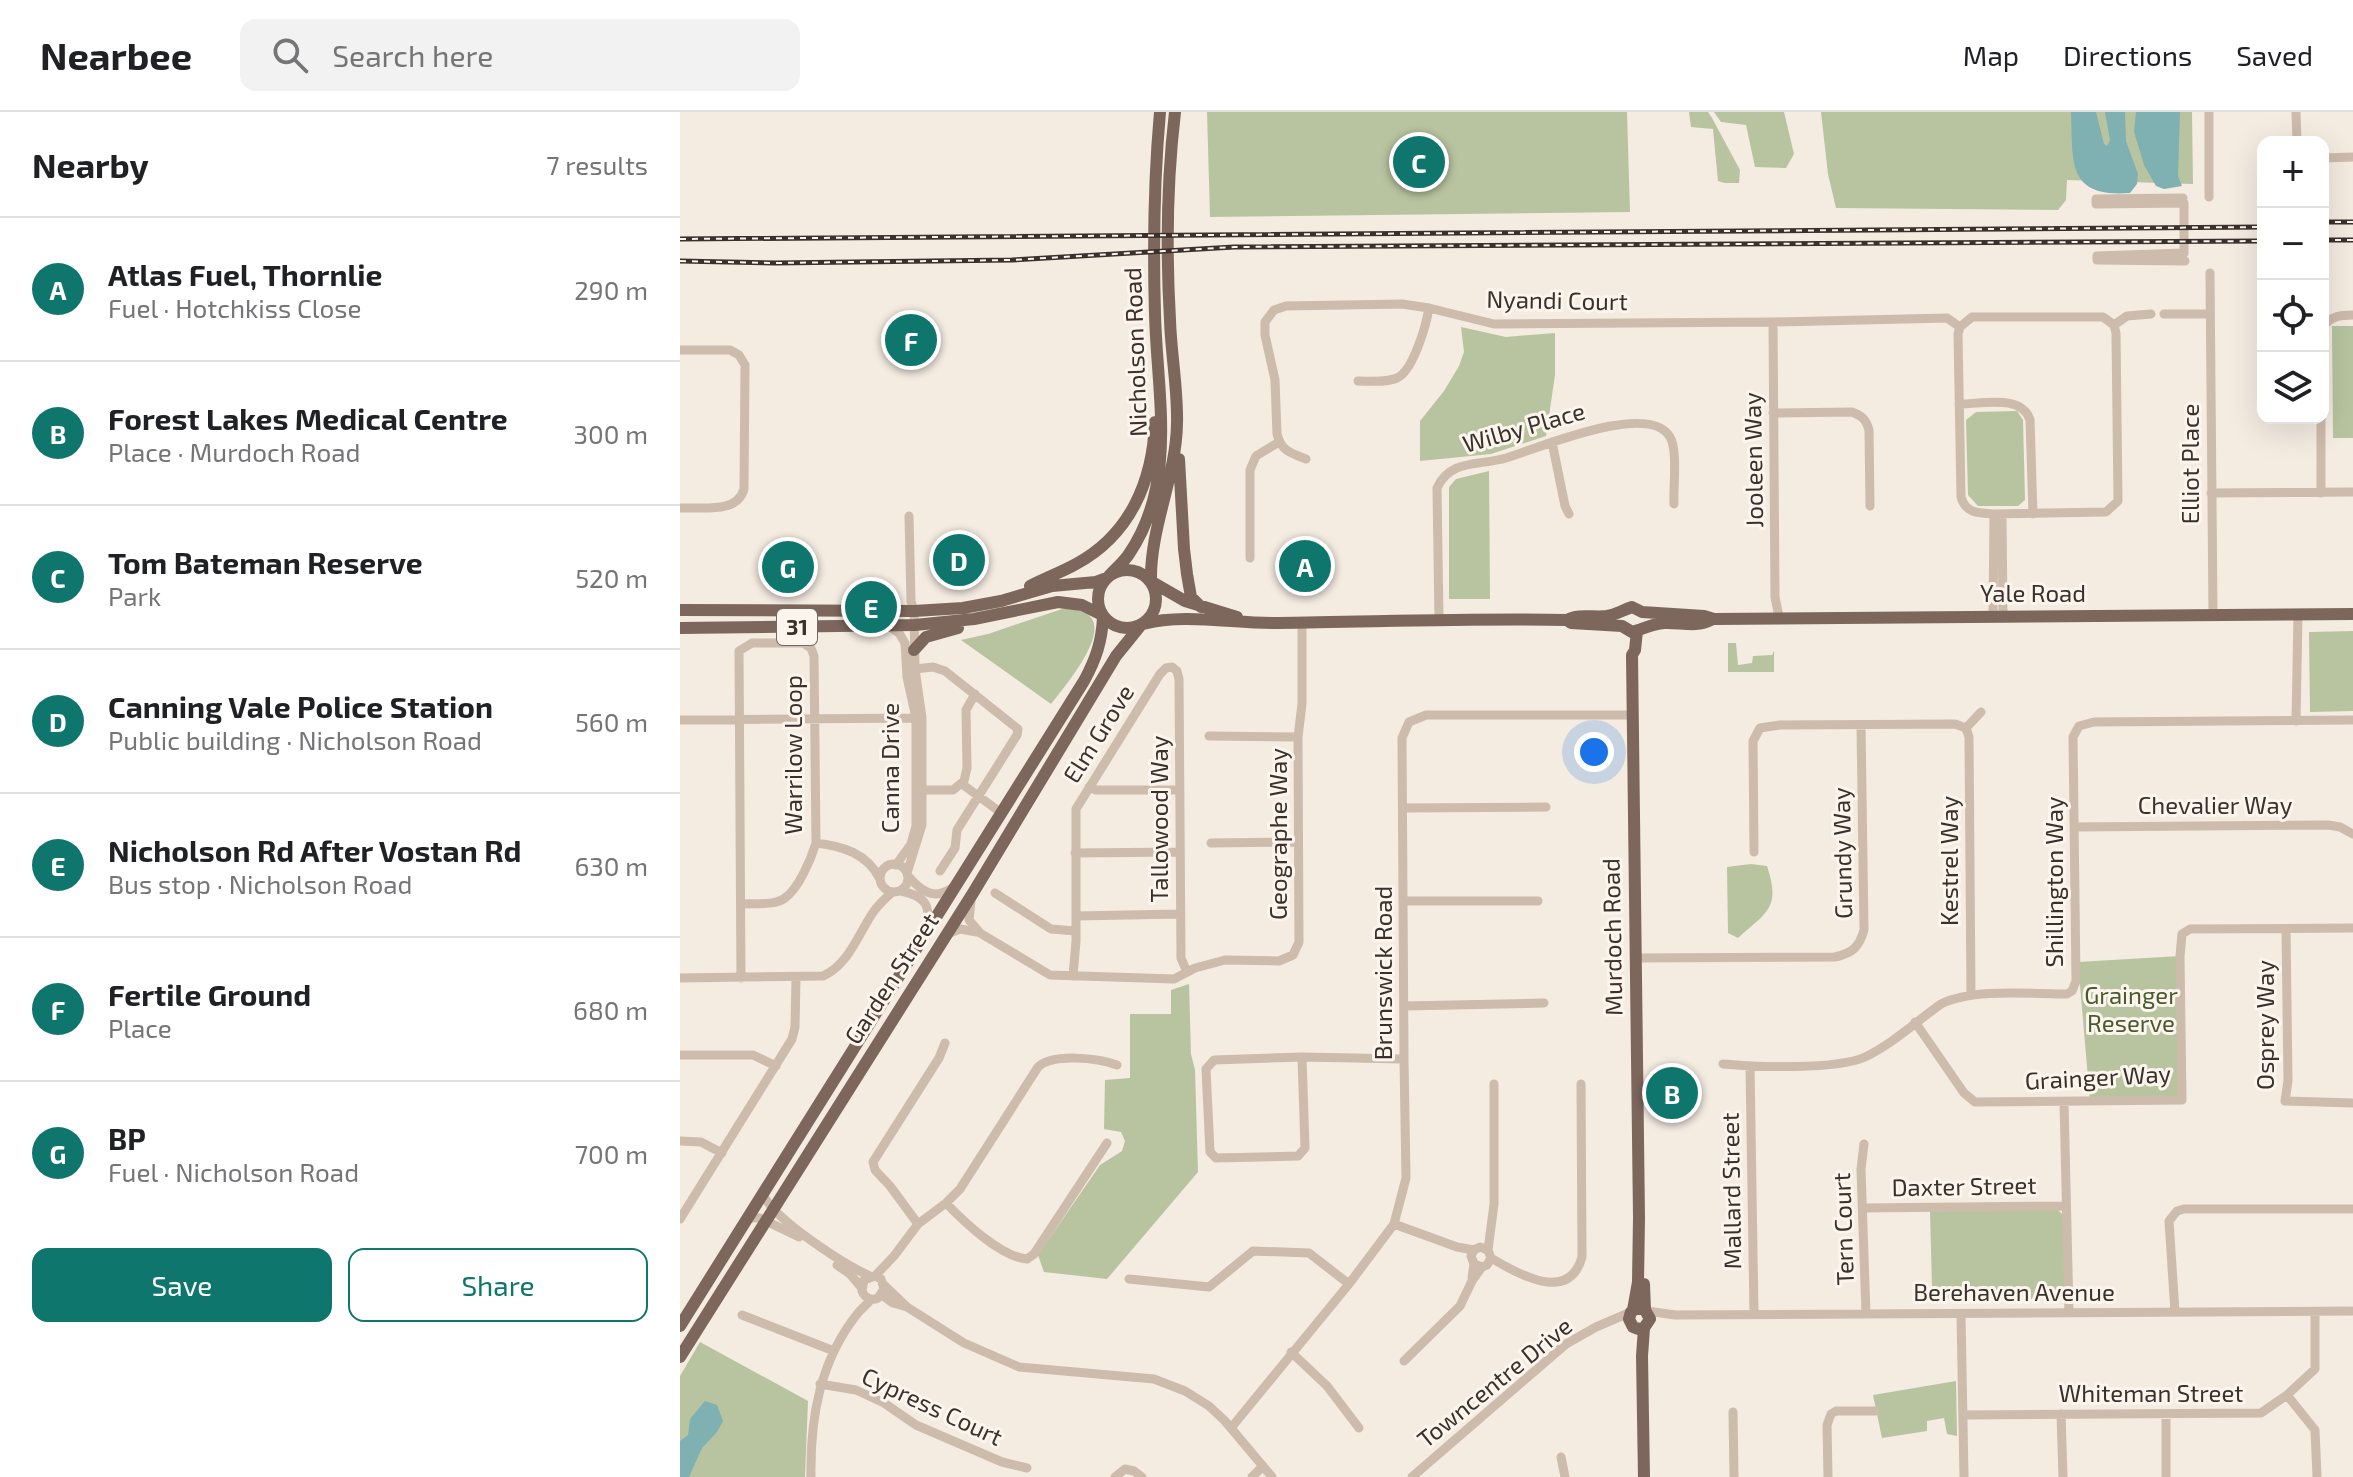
<!DOCTYPE html>
<meta charset="utf-8">
<style>
:root{--surface:#fff;--page:#f2f2f2;--text:#202124;--muted:#757577;--line:#e0e0e0;--accent:#0f766e}
body{margin:0;font-family:"Exo 2",sans-serif;background:var(--page);color:var(--text)}
.controls{position:absolute;right:24px;top:24px;display:grid;overflow:hidden;border-radius:16px;box-shadow:0 8px 32px #0002}
.controls button{width:72px;height:72px;display:grid;place-items:center;padding:0;border:0;border-bottom:2px solid var(--line);background:var(--surface);color:var(--text);font:40px sans-serif}
.you{position:absolute;left:914px;top:640px;width:28px;height:28px;margin:-20px;border:6px solid #fff;border-radius:50%;background:#1a73e8;box-shadow:0 0 0 12px #1a73e833}
.badge{display:grid;place-items:center;width:52px;height:52px;border-radius:50%;background:var(--accent);color:#fff;font-size:26px;font-weight:700}
.pin{position:absolute;translate:-50% -50%;border:4px solid #fff;box-shadow:0 2px 8px #0006}
.list{margin:0;padding:0;list-style:none}
h2{display:flex;justify-content:space-between;align-items:center;height:104px;margin:0;padding:0 32px;font-size:34px}
h2 small{font-size:26px;font-weight:400;color:var(--muted)}
.list li{display:grid;grid-template-columns:52px 1fr auto;gap:24px;align-items:center;box-sizing:border-box;height:144px;padding:0 32px;border-top:2px solid var(--line)}
.list b{display:block;font-size:30px;white-space:nowrap}
.list p{margin:0;font-size:26px;white-space:nowrap;color:var(--muted)}
.list em{font-size:26px;font-style:normal;color:var(--muted)}
.actions{display:flex;gap:16px;padding:24px 32px}
.actions a{flex:1;padding:18px 0;border:2px solid var(--accent);border-radius:16px;text-align:center;font-size:28px;color:var(--accent)}
.actions .main{background:var(--accent);color:#fff}
.icon{flex:none;width:44px;height:44px;fill:none;stroke:currentColor;stroke-width:2;stroke-linecap:round;stroke-linejoin:round}
.map{position:relative;flex:none;width:1673px;height:1365px;overflow:hidden}
header{display:flex;align-items:center;gap:48px;box-sizing:border-box;height:112px;padding:0 40px;background:var(--surface);border-bottom:2px solid var(--line)}
header strong{font-size:38px}
nav{display:flex;gap:44px;margin-inline-start:auto;font-size:28px}
.search{width:560px;height:72px;background:var(--page);display:flex;align-items:center;gap:20px;box-sizing:border-box;padding:0 28px;border-radius:16px;color:var(--muted);font-size:30px}
main{display:flex}
aside{flex:1;background:var(--surface)}
.map>svg:first-child{display:block}
</style>
<header>
<strong>Nearbee</strong>
<div class="search"><svg class="icon" aria-label="search" viewBox="0 0 24 24"><circle cx="10" cy="10" r="6"/><path d="M15 15l6 6"/></svg>Search here</div>
<nav><a>Map</a><a>Directions</a><a>Saved</a></nav>
</header>
<main>
<aside>
<h2>Nearby<small>7 results</small></h2>
<ul class="list">
<li><span class="badge">A</span><div><b>Atlas Fuel, Thornlie</b><p>Fuel · Hotchkiss Close</p></div><em>290 m</em></li>
<li><span class="badge">B</span><div><b>Forest Lakes Medical Centre</b><p>Place · Murdoch Road</p></div><em>300 m</em></li>
<li><span class="badge">C</span><div><b>Tom Bateman Reserve</b><p>Park</p></div><em>520 m</em></li>
<li><span class="badge">D</span><div><b>Canning Vale Police Station</b><p>Public building · Nicholson Road</p></div><em>560 m</em></li>
<li><span class="badge">E</span><div><b>Nicholson Rd After Vostan Rd</b><p>Bus stop · Nicholson Road</p></div><em>630 m</em></li>
<li><span class="badge">F</span><div><b>Fertile Ground</b><p>Place</p></div><em>680 m</em></li>
<li><span class="badge">G</span><div><b>BP</b><p>Fuel · Nicholson Road</p></div><em>700 m</em></li>
</ul>
<div class="actions"><a class="main">Save</a><a>Share</a></div>
</aside>
<div class="map">
<svg width="1673" height="1365" viewBox="0 0 1673 1365">
<rect width="100%" height="100%" fill="#f4ebe1"/>
<path fill="#b8c4a0" d="M527,0H947L950,100L530,105Z
M1009,0H1028L1032,6L1060,58L1059,71H1045L1038,69L1033,17L1011,15Z
M1034,0H1104L1114,42L1106,56L1075,55L1066,13L1041,10Z
M1141,0H1512L1513,72L1387,68L1386,88L1378,98L1156,96L1148,62Z
M1652,214H1673V326H1653Z
M781,215L826,225L875,221V263L866,324L811,342L740,349V309L764,279L779,254L784,240Z
M1337,299L1343,308L1345,388L1338,394H1298L1288,383L1286,308L1296,300Z
M809,359L810,487H769V375L776,367Z
M382,497C453,495 388,570 371,592L281,528L308,522Z
M1673,519V599L1630,600L1629,520Z
M1048,531H1056L1058,553L1072,551L1073,544L1092,543L1094,539V560H1048Z
M1071,752L1087,754C1101,796 1087,800 1058,826L1048,821L1047,755Z
M1500,844L1502,988L1410,989L1398,850Z
M509,872L511,942L515,958L518,1060L427,1167L364,1160L358,1143L420,1053L442,1039L445,1029L441,1020L424,1017L425,968L450,966V902H491V878Z
M1376,1097L1385,1104V1178L1382,1187H1269L1252,1175L1250,1098Z
M20,1230L128,1289L125,1365H0V1264Z
M1276,1269L1277,1324L1267,1322L1264,1306L1247,1309V1319L1202,1326L1193,1283Z"/>
<path fill="#7fb0b2" d="M1391,0H1416L1424,32L1427,34L1430,28L1425,0H1445L1446,29L1458,62L1457,72L1450,81C1386,86 1393,49 1391,0Z
M1456,0H1500L1498,64L1502,74L1484,77L1476,74L1464,53L1454,20Z
M25,1289L37,1293L43,1309L37,1320L22,1336L9,1365H0V1329L8,1323L10,1307Z"/>
<g fill="none" stroke-linecap="round" stroke-linejoin="round">
<path stroke="#cdbbac" stroke-width="9" d="M1616,0L1617,30
M1643,46L1673,45
M1529,85V0
M1503,86L1416,87V92L1504,91V141L1417,144V148L1505,149
M1530,161L1533,503
M1484,202H1530
M1292,205H1423L1434,213L1436,221L1438,389L1426,400L1314,402C1299,401 1286,402 1281,385L1278,222L1280,215Z
M1093,210L1095,485L1099,505
M1434,213L1447,204L1471,202
M1643,216C1650,204 1660,203 1673,203
M0,238H50L59,243L65,253L64,377C57,402 23,395 0,396
M678,269C690,269 705,271 717,266C733,259 746,214 749,196
M1279,292C1302,292 1342,282 1350,308L1353,402
M1093,301L1172,300C1182,304 1186,307 1189,318L1190,394
M1641,306V381
M872,330L885,394L889,402
M626,347C611,341 601,339 597,322L595,268L585,223V210L594,198L606,194L722,192L749,196L814,212L1093,210L1267,206L1280,215
M1531,381L1673,380
M1322,402L1323,505
M570,446V358L576,344L599,330
M1313,505L1314,402
M759,507L757,376C770,347 798,354 826,346C857,337 969,288 990,325C998,338 993,376 994,392
M209,514L219,521L225,531L227,565L236,606V714L231,732L216,753
M235,557L253,555L265,559L338,617L337,623L277,718L275,736L260,759
M0,608L236,606
M1616,609L1618,502
M1286,616L1301,600
M529,624L618,625
M282,672L320,700
M409,675L416,678H499
M242,678H273L284,669L287,656L286,598L295,582
M723,696L866,695
M1395,715L1648,713L1660,715L1673,722
M136,731C162,734 187,741 200,767
M531,731L618,730
M1074,740L1073,629L1080,616L1100,613L1275,612L1286,616L1289,625L1291,883
M395,741L500,740
M200 766a14 14 0 1 1 28 0a14 14 0 1 1-28 0Z
M227,761L242,713V606L235,557L234,499L231,489L229,404
M228,764C241,779 254,789 272,776
M221,779C245,784 252,793 246,818
M315,781L371,817L396,819
M291,789L289,808L300,821L370,863L494,867L515,856L545,848L599,849L613,843L619,830L618,625L622,592V510
M724,789H858
M396,804L500,802
M1606,818L1608,969L1605,989L1673,991
M267,822L280,817L297,820
M956,846L1155,845C1173,841 1179,835 1184,818L1181,613
M393,864L396,829V697L480,562L486,556L492,555L497,559L499,567L501,846L507,860
M0,866L143,864C169,853 179,820 194,799C199,792 206,786 212,780
M61,866L59,539L72,531H123L131,536L134,544L136,731C131,747 119,776 105,786C94,794 75,791 61,792
M725,894L864,891
M1235,910L1284,981L1295,990L1502,988L1500,844L1502,822L1510,817L1673,816
M0,943H73L96,954
M622,945L625,1036L618,1044L536,1046L530,1040L526,957L534,948L622,945L724,947
M1043,952C1075,955 1157,958 1185,945C1211,933 1237,909 1261,892C1294,876 1350,882 1387,882L1392,879L1396,869L1393,625L1399,614L1414,610L1673,608
M1070,954L1074,1202
M1384,990L1389,1201
M0,1029L21,1030L42,1041
M1184,1032L1181,1057L1186,1202
M83,1082C93,1107 165,1153 190,1164
M266,1091C284,1110 321,1145 347,1147L354,1142L427,1031
M1183,1096L1385,1094
M68,1106H80L119,1125
M0,1107L112,927L115,915L116,866
M238,1112L210,1074L195,1058L193,1050L259,946L265,931
M714,1112L777,1135L794,1138
M808,1138L814,1092V972
M811,1146C838,1162 889,1192 902,1145L901,972
M157,1153L170,1162L181,1175
M195,1164L201,1167L204,1177L198,1186C191,1189 185,1186 182,1179L184,1168L195,1164L214,1144L238,1112L266,1091L280,1077L358,955C373,941 418,946 437,953
M792,1166L794,1152L791,1144L794,1138L800,1135L808,1138L811,1146L807,1153L802,1155L794,1152
M449,1167L529,1175L573,1139L629,1141L669,1172
M204,1173L227,1195L284,1231L339,1255L474,1267L505,1279L529,1294L545,1309L592,1365
M202,1183L213,1191L227,1195
M967,1199L995,1203L1673,1199
M1495,1200L1489,1109L1497,1099L1504,1097H1673
M1281,1202L1284,1365
M62,1203L154,1239
M611,1240L647,1274L679,1316
M724,1249L780,1194L792,1169L802,1155
M140,1272L176,1278L204,1291L236,1313L322,1350L347,1356
M1607,1283L1635,1318L1637,1365
M1053,1300L1054,1365
M1381,1302L1383,1365
M1283,1303L1581,1301L1607,1283L1635,1257V1200
M551,1316L669,1172L714,1112L726,1066L724,947L722,626L729,610L746,603H952
M881,1345L885,1365
M131,1365C130,1306 140,1248 178,1201C182,1196 187,1193 191,1187
M435,1365L445,1357L454,1359L462,1365
M572,1365L583,1354
M732,1365L886,1232L916,1215L951,1200
M1148,1365L1147,1313L1151,1302L1156,1299H1195
M1486,1365V1303"/>
<path stroke="#7d675c" stroke-width="12" d="M499,347L504,437L507,462L511,485L521,495
M418 487a29 29 0 1 1 58 0a29 29 0 1 1-58 0Z
M429,464C435,457 444,450 449,442C498,370 477,283 475,202C473,135 474,67 480,0
M471,468C470,416 496,365 497,312C498,278 491,242 490,208C486,139 487,68 495,0
M472,470L505,489L557,505
M350,474C365,466 382,460 396,452C450,423 473,369 475,310
M0,498L234,499L283,496L321,489L372,474L416,470L427,466
M887,508C899,501 914,506 927,504C937,502 943,498 952,495L962,500L1024,504L1034,507L1673,502
M463,512C505,501 555,512 598,511C694,510 791,506 887,508L891,511L942,514L952,520C963,517 972,512 984,511C1000,510 1016,516 1031,508
M0,516L235,513L294,507L378,490L402,493L422,503
M234,538L246,525L278,516
M964,1172L965,1198L970,1207L964,1216L958,1217L953,1215L949,1207L951,1200L957,1196L965,1198
M953,1198L958,1170L959,1106L952,543L955,538L957,519
M0,1214L404,569C416,547 422,529 423,505
M964,1216L962,1244L964,1365
M0,1245L293,781L436,544L461,513"/>
<defs>
<path id="rail" d="M1643,110H1673
M0,127L1583,115
M1643,128H1673
M0,149L95,151L332,148L554,135L1583,129"/>
</defs>
<use href="#rail" stroke="#3b302b" stroke-width="5"/>
<use href="#rail" stroke="#fbf5ee" stroke-width="2" stroke-dasharray="6" stroke-linecap="butt"/>
</g>
<g text-anchor="middle" stroke-width="6" stroke-linejoin="round" paint-order="stroke">
<rect fill="#fbf5ee" stroke="#756b66" stroke-width="2" x="97" y="497" width="40" height="36" rx="6"/>
<g font-size="22" font-weight="bold" fill="#3b302b">
<text x="117" y="523">31</text>
</g>
<g font-size="24" fill="#3b302b" stroke="#fbf5ee">
<text transform="translate(877 189) rotate(1)" y="8">Nyandi Court</text>
<text transform="translate(456 240) rotate(-92)" y="8">Nicholson Road</text>
<text transform="translate(844 316) rotate(-16)" y="8">Wilby Place</text>
<text transform="translate(1074 348) rotate(-91)" y="8">Jooleen Way</text>
<text transform="translate(1511 352) rotate(-90)" y="8">Elliot Place</text>
<text x="1353" y="490">Yale Road</text>
<text transform="translate(419 622) rotate(-58)" y="8">Elm Grove</text>
<text transform="translate(114 643) rotate(-90)" y="8">Warrilow Loop</text>
<text transform="translate(211 656) rotate(-90)" y="8">Canna Drive</text>
<text x="1535" y="702">Chevalier Way</text>
<text transform="translate(480 707) rotate(-90)" y="8">Tallowood Way</text>
<text transform="translate(599 722) rotate(-90)" y="8">Geographe Way</text>
<text transform="translate(1163 741) rotate(-91)" y="8">Grundy Way</text>
<text transform="translate(1270 749) rotate(-90)" y="8">Kestrel Way</text>
<text transform="translate(1375 770) rotate(-90)" y="8">Shillington Way</text>
<text transform="translate(933 825) rotate(-91)" y="8">Murdoch Road</text>
<text transform="translate(704 861) rotate(-90)" y="8">Brunswick Road</text>
<text transform="translate(212 867) rotate(-57)" y="8">Garden Street</text>
<text transform="translate(1586 913) rotate(-90)" y="8">Osprey Way</text>
<text transform="translate(1418 966) rotate(-3)" y="8">Grainger Way</text>
<text transform="translate(1284 1075) rotate(-1)" y="8">Daxter Street</text>
<text transform="translate(1052 1079) rotate(-91)" y="8">Mallard Street</text>
<text transform="translate(1164 1117) rotate(-92)" y="8">Tern Court</text>
<text x="1334" y="1189">Berehaven Avenue</text>
<text transform="translate(815 1271) rotate(-39)" y="8">Towncentre Drive</text>
<text x="1471" y="1290">Whiteman Street</text>
<text transform="translate(252 1295) rotate(25)" y="8">Cypress Court</text>
</g>
<g font-size="24" fill="#4a5a2e" stroke="#fbf5ee">
<text x="1451" y="892">Grainger<tspan x="1451" dy="28">Reserve</tspan></text>
</g>
</g>
</svg>
<div class="controls">
<button>+</button>
<button>−</button>
<button><svg class="icon" aria-label="locate" viewBox="0 0 24 24"><circle cx="12" cy="12" r="6"/><path d="M12 2v4M12 18v4M2 12h4M18 12h4"/></svg></button>
<button><svg class="icon" aria-label="layers" viewBox="0 0 24 24"><path d="M12 4l9 5-9 5-9-5zM3 14l9 5 9-5"/></svg></button>
</div>
<div class="you"></div>
<div class="pin badge" style="left:625px;top:454px">A</div>
<div class="pin badge" style="left:992px;top:981px">B</div>
<div class="pin badge" style="left:739px;top:50px">C</div>
<div class="pin badge" style="left:279px;top:448px">D</div>
<div class="pin badge" style="left:191px;top:495px">E</div>
<div class="pin badge" style="left:231px;top:228px">F</div>
<div class="pin badge" style="left:108px;top:455px">G</div>
</div>
</main>
